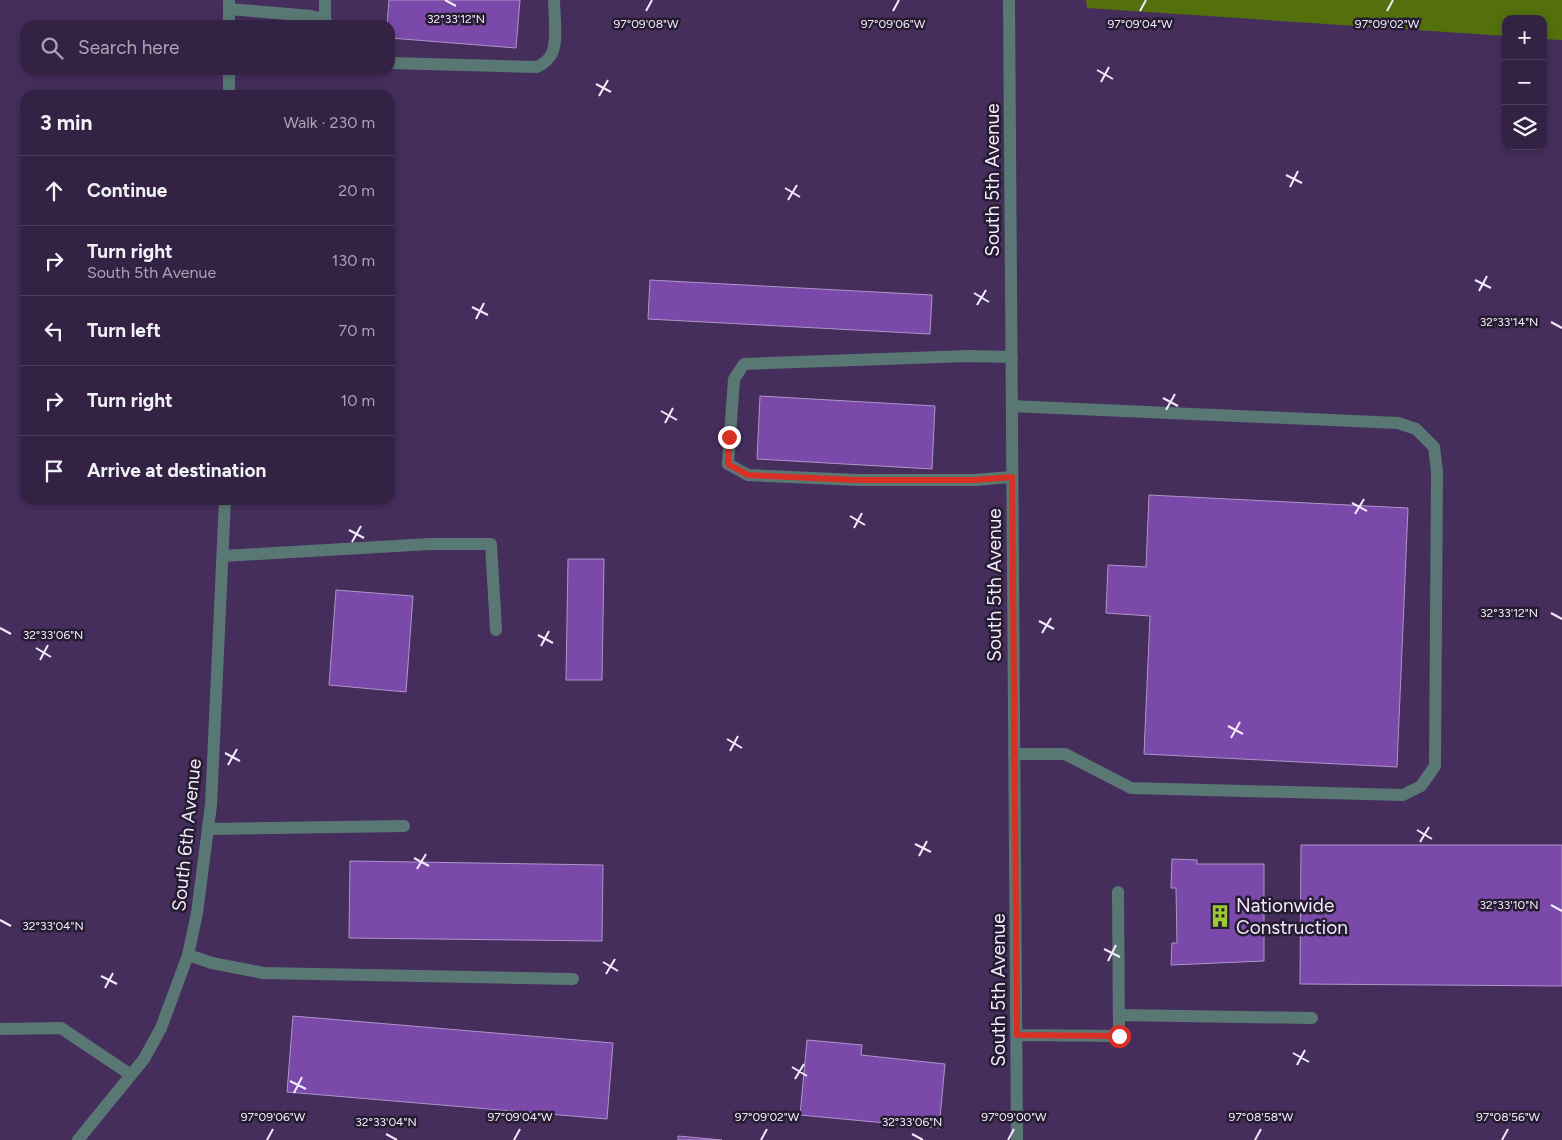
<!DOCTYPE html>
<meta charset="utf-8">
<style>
:root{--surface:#342245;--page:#3f2f50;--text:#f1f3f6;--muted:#a9a4b3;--line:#4e3f5e}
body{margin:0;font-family:Figtree,sans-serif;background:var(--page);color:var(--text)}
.controls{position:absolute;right:15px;top:15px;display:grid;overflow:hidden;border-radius:10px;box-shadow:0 2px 8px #0003}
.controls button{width:45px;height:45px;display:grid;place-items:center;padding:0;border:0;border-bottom:1px solid var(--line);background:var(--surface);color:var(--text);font:25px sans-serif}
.stop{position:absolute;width:15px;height:15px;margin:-11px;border:4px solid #d93025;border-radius:50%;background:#fff}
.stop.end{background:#d93025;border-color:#fff;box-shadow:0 1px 5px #0008}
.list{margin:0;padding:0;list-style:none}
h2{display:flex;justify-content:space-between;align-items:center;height:65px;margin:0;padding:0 20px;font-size:21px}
h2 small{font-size:16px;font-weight:400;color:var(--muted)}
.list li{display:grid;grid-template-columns:32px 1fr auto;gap:15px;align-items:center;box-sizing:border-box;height:70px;padding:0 20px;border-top:1px solid var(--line)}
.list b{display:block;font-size:19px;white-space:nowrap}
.list p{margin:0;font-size:16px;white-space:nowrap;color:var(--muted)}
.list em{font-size:16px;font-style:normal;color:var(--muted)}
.icon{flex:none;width:28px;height:28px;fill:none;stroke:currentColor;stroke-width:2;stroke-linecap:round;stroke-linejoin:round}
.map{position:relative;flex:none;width:1562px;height:1140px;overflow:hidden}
.search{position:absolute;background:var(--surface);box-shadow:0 2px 8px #0003;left:20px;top:20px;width:375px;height:55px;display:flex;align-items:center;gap:12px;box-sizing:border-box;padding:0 18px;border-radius:15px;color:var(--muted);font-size:19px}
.panel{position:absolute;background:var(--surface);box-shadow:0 2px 8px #0003;left:20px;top:90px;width:375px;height:415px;border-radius:15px}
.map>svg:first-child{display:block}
</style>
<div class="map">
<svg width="1562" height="1140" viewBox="0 0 1562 1140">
<rect width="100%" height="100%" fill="#452e5c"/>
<path fill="#54700d" d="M1086,0H1562V40L1543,39V19H1506V36L1087,8Z"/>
<path fill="#7a49a9" stroke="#ae95cb" d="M389,0H520L516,48L390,38V25H387Z
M650,280L932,295L930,334L648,319Z
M760,396L935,406L932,469L757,459Z
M1149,495L1408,508L1397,767L1144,754L1150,616L1106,613L1108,565L1146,567Z
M568,559H604L602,680H566Z
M336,590L413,596L406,692L329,685Z
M1301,845H1562V986L1300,984Z
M1172,859L1197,860V864H1264V961L1171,965L1172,943H1177L1176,888H1171Z
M350,861L603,865L602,941L349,938Z
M293,1016L613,1043L607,1119L287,1092Z
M807,1040L862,1045L861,1055L945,1064L939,1128L800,1115Z
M678,1136L722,1140H678Z"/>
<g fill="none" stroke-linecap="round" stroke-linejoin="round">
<path stroke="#597874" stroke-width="12" d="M229,9L311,16L325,19L328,25
M325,19V0
M390,63L537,67C543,64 549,60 552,53C558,41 554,14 554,0
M1012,357L969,356L744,364L734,379L728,464L748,475L857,480H974L1012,477
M1012,406L1398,423L1416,429L1434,447L1437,472L1435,766L1421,786L1403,795L1131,788L1065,754H1014
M223,556L430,544H491L496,630
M208,829L404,826
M188,955L212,963L263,973L573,979
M0,1029L61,1028L131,1075"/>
<path stroke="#597874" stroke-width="12" d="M1009,0L1017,1140
M1119,1015L1312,1018
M1017,1035L1119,1036L1118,892"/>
<path stroke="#597874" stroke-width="12" d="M229,0V25
M229,95V70
M78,1140L144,1059L161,1028L188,955L197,913L211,805L225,500"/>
</g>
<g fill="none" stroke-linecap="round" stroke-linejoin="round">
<path stroke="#d93025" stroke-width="6" d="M729,437L728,464L748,475L857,480H974L1012,477L1017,1035L1119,1036"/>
</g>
<path fill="none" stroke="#f3ebfc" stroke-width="2" d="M445,0L456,6M646,11L652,0M893,11L899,0M1140,11L1146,0M1387,11L1393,0M1097,70L1113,79M1101,82L1109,67M596,84L611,92M599,96L608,80M1286,175L1302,183M1290,187L1298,171M785,188L800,197M788,200L797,185M1475,280L1491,288M1479,291L1487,276M974,293L989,302M977,305L986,290M472,307L488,315M476,319L484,303M1551,322L1562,328M1163,398L1178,406M1166,410L1175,394M661,411L677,420M665,423L673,408M1352,503L1367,511M1355,514L1364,499M850,516L865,525M854,528L862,513M349,530L364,538M352,542L361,526M1551,613L1562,619M1039,621L1054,629M0,628L11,634M1042,633L1051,618M538,635L553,643M541,646L549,631M36,648L51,657M40,660L48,645M1228,726L1243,734M1231,738L1240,722M727,739L742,748M730,751L738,736M225,753L240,761M228,765L237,749M1417,830L1432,839M1420,842L1429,827M915,844L931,852M919,856L927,841M414,858L429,866M417,869L426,854M1551,905L1562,911M0,920L11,926M1104,949L1120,957M1108,961L1116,945M603,962L618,971M606,974L615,959M101,976L117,984M105,988L113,973M1293,1053L1309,1062M1297,1065L1305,1050M792,1067L807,1076M795,1079L804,1064M290,1081L306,1089M294,1093L302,1077M386,1134L397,1140M912,1134L923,1140M267,1140L273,1129M514,1140L520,1129M761,1140L767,1129M1008,1140L1014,1129M1255,1140L1261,1129M1502,1140L1508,1129"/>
<defs>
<symbol id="building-bare" viewBox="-9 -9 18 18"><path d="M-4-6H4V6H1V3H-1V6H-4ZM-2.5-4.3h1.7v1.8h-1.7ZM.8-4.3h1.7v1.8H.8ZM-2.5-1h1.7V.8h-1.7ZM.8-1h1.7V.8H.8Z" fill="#9cca31" stroke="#261c31" stroke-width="2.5" paint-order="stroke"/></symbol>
</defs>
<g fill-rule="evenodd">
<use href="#building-bare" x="1204" y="900" width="32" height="32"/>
</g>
<g text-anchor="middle" stroke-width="5" stroke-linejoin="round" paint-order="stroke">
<g font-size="19" fill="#f3ebfc" stroke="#261c31">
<text transform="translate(992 180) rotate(-90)" y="7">South 5th Avenue</text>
<text transform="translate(994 585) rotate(-90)" y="7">South 5th Avenue</text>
<text transform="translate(186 835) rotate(-84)" y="7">South 6th Avenue</text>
<text transform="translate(998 990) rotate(-90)" y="7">South 5th Avenue</text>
</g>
<g font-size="19" fill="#f3ebfc" stroke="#261c31" text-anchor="start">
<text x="1236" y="912">Nationwide<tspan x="1236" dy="22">Construction</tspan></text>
</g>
</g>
<g font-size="12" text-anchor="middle" fill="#f3ebfc" stroke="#261c31" stroke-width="5" stroke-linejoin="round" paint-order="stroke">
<text x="456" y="23">32°33'12"N</text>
<text x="646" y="28">97°09'08"W</text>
<text x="893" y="28">97°09'06"W</text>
<text x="1140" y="28">97°09'04"W</text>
<text x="1387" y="28">97°09'02"W</text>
<text x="1509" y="326">32°33'14"N</text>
<text x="1509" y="617">32°33'12"N</text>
<text x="53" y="639">32°33'06"N</text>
<text x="1509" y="909">32°33'10"N</text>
<text x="53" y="930">32°33'04"N</text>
<text x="273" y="1121">97°09'06"W</text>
<text x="520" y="1121">97°09'04"W</text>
<text x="767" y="1121">97°09'02"W</text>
<text x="1014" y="1121">97°09'00"W</text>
<text x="1261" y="1121">97°08'58"W</text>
<text x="1508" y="1121">97°08'56"W</text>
<text x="386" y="1126">32°33'04"N</text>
<text x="912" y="1126">32°33'06"N</text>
</g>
</svg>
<div class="controls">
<button>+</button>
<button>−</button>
<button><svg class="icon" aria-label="layers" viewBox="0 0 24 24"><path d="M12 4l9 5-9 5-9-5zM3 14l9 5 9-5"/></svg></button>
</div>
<div class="stop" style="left:1119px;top:1036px"></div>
<div class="stop end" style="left:729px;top:437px"></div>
<div class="search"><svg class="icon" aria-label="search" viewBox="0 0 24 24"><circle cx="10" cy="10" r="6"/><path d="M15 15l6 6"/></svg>Search here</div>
<section class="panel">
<h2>3 min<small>Walk · 230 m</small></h2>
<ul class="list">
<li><svg class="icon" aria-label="ahead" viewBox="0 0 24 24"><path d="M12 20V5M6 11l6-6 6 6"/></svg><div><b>Continue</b></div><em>20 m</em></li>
<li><svg class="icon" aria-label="right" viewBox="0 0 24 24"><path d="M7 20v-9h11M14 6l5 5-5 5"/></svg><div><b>Turn right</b><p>South 5th Avenue</p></div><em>130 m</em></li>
<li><svg class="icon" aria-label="left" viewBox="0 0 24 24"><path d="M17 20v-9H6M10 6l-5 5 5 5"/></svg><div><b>Turn left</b></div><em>70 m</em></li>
<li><svg class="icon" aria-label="right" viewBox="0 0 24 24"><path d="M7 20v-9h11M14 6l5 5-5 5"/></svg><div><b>Turn right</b></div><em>10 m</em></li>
<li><svg class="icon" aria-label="arrive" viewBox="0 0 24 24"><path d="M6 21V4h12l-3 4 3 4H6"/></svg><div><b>Arrive at destination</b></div></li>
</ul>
</section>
</div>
